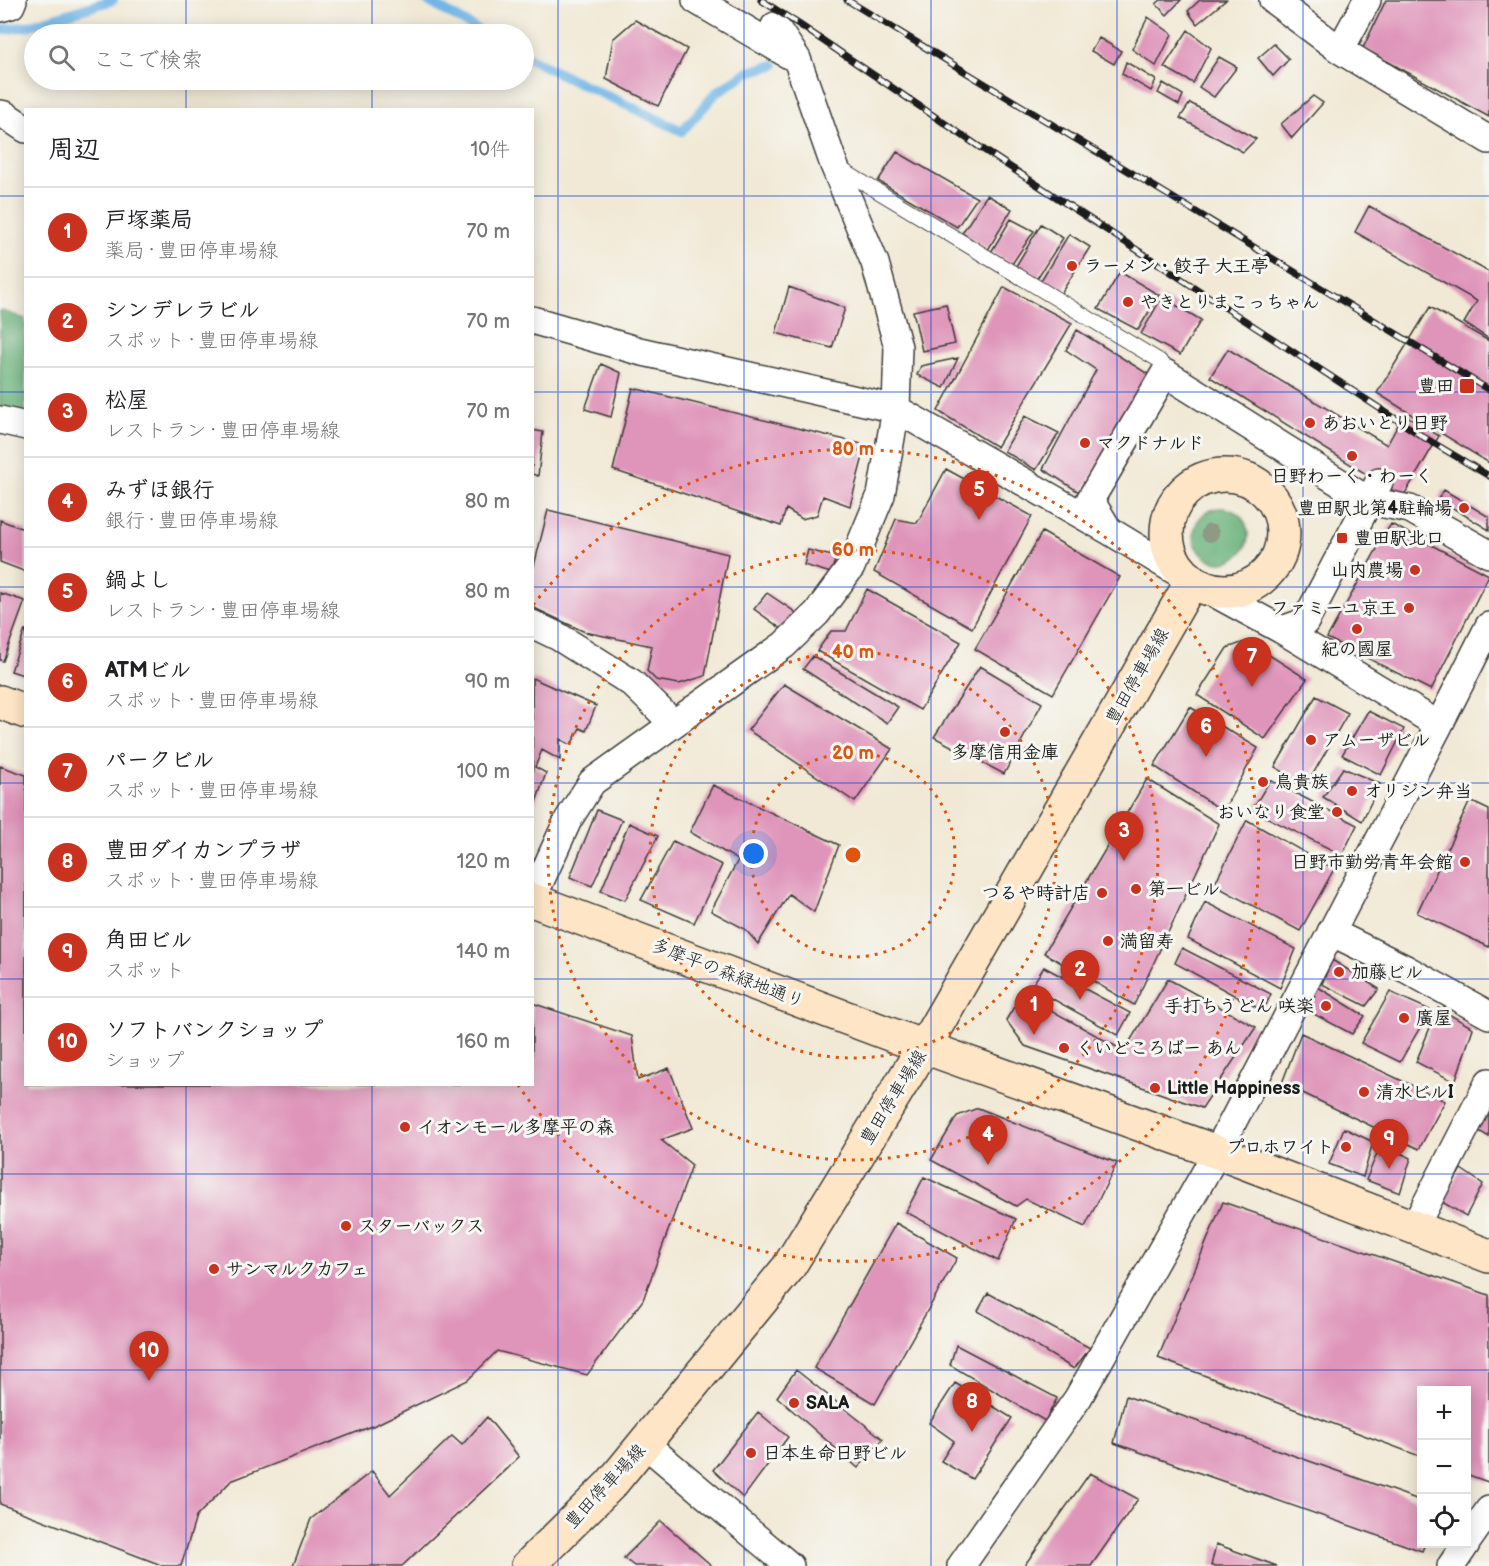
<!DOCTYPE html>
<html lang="ja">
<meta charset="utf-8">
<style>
:root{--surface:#fff;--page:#f2f2f2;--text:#202124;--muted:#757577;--line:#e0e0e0;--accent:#c8321e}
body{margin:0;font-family:"Balsamiq Sans","Klee One",sans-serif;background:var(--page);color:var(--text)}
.controls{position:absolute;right:18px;bottom:18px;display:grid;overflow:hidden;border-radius:0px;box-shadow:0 3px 15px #0003}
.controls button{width:54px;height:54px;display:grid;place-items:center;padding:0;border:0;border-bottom:2px solid var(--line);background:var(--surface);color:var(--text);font:30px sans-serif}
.you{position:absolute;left:754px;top:854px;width:21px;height:21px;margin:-15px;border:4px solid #fff;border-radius:50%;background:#1a73e8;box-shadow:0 0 0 9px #1a73e833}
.badge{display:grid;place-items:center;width:39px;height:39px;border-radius:50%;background:var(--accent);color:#fff;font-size:20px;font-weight:700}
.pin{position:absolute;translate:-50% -50px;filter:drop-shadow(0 2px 3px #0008)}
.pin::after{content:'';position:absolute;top:32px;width:21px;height:18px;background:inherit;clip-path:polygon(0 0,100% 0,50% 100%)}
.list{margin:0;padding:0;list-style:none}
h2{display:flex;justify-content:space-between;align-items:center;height:78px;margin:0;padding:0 24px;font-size:26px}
h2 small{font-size:20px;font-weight:400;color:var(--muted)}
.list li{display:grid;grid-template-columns:39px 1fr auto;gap:18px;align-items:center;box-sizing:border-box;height:90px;padding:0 24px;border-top:2px solid var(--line)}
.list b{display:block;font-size:22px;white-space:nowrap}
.list p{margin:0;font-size:20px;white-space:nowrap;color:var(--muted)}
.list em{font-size:20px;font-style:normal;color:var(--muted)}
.icon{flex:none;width:33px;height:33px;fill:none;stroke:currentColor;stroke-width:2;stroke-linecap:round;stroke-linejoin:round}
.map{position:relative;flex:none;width:1489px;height:1566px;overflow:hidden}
.search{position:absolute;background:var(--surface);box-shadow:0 3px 15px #0003;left:24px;top:24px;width:510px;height:66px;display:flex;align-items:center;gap:15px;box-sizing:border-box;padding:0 21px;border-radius:33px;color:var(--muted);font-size:22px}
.panel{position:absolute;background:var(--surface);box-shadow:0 3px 15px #0003;left:24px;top:108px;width:510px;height:978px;border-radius:0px}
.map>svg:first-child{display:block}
</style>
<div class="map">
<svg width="1489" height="1566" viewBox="0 0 1489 1566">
<rect width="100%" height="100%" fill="#f6f6f2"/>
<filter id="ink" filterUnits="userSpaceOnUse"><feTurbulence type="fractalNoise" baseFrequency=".0167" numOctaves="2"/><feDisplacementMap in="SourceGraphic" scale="12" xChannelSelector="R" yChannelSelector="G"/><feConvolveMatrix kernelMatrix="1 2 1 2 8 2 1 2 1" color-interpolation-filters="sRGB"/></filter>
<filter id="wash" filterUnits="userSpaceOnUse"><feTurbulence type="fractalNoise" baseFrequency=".008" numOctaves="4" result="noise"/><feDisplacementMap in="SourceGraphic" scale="24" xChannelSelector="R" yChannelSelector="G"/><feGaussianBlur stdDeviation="1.35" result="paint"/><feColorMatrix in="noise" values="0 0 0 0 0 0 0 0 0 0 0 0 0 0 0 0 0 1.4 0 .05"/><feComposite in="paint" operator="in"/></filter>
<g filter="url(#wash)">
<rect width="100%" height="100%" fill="#f1e9d5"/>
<path fill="#66b078" stroke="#41664a" stroke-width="1.5" d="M0,310L25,319V415L0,410Z
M1194 535a27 27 0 1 1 54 0a27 27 0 1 1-54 0Z"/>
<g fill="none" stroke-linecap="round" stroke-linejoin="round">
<path stroke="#71b6e7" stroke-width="10" d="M426,0L485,34
M0,30L28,26L113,0
M524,55L550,69L682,131L717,92L748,72L774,65"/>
</g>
<g id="blocks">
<path fill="#df94ba" d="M1161,0H1181L1167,15L1156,4Z
M1200,0H1226L1197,24L1188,11Z
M1386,0H1489V117L1363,48Z
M1148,17L1172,34L1156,66L1132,49Z
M635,20L687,49L658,106L606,79L613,39Z
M1188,30L1211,48L1193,83L1164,67Z
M1099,38L1121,51L1114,64L1091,51Z
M1274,44L1289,59L1273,76L1258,58Z
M1219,57L1237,67L1214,97L1199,87Z
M1126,62L1156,80L1151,91L1122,74Z
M1163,83L1183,95L1179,105L1158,93Z
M1313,96L1323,103L1292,138L1281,124Z
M1190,103L1256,139L1243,152L1180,118Z
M897,152L977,198L957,227L878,181Z
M987,195L1012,209L988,250L962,233Z
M1369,206L1489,272V339L1464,323L1477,301L1355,232Z
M1011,219L1034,231L1012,264L991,252Z
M1041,224L1063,238L1036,280L1016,266Z
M1069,234L1090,247L1060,295L1040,282Z
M1120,272L1159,295L1138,330L1098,309Z
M789,287L845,308L832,348L776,333Z
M1004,287L1072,323L997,447L938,411Z
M1162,297L1201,320L1180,355L1141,334Z
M946,304L955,344L922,351L913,311Z
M1430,307L1489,341V463L1377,393Z
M1077,330L1148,374L1082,494L1043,469L1096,370L1066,350Z
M1228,349L1387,445L1404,414L1439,436L1403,497L1210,377Z
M958,358L944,388L917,375L921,366Z
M601,364L621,373L611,417L585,409Z
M633,388L866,445L850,506L823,496L817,515L802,519L786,509L781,526L613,470Z
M1025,416L1059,433L1036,470L1004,451Z
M532,430L543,432L538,476L532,474Z
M946,469L1032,516L972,628L874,572L896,519L917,523Z
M1444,490L1489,517V530L1438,499Z
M548,510L728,554L705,676L679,684L656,680L647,671L652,646L585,632L532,607V574Z
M0,520L26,530V572L0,562Z
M1391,524L1489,575L1431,690L1327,638Z
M1042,532L1120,577L1053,694L975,649Z
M808,550L836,557L831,573L804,565Z
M867,589L961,642L920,710L817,651L831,631H846Z
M0,593L25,601L3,661L0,660Z
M767,593L798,614L783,630L754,609Z
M25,630H26V676L11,671Z
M1247,641L1307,679L1265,739L1197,695L1227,648Z
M813,656L898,707L887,723L803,669Z
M980,666L1042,703L1004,774L934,737Z
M532,678L596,706L586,731L580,728L571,745L560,739V760L542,750L535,767L546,773L533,811Z
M784,684L892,749L855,802L748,730Z
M1316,696L1348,713L1306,786L1275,767Z
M1190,707L1258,748L1223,811L1154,766Z
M1368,711L1404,729L1381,775L1342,755Z
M0,766L26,775V1084H532V1003L632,1036L638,1080L669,1068L693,1128L661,1140L692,1165L643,1300L587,1375L497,1351L468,1380L375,1425L231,1481L196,1517L181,1566H164L0,1504Z
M1343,768L1380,784L1362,821L1323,797Z
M1147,779L1219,824L1134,1005L1044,953Z
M1270,780L1357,825L1342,855L1252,810Z
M713,785L839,845L814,912L789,894L758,944L745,929L711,911L738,860L690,832Z
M1470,801L1489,810V947L1417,913Z
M597,810L622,820L592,886L570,877Z
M1247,820L1334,869L1300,931L1214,885Z
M629,823L658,836L625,900L601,891Z
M673,841L722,865L694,923L641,900Z
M1205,902L1296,949L1280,988L1188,939Z
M1182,948L1271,994L1263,1011L1175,963Z
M1332,960L1379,989L1366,1006L1322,984Z
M1044,967L1130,1013L1118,1035L1031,987Z
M1168,979L1256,1027L1202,1108L1025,1046L1006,1020L1022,994L1124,1051Z
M1318,987L1365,1016L1352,1034L1308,1011Z
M1390,992L1430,1010L1400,1062L1361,1043Z
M1438,1008L1473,1028L1455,1082L1416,1062Z
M1301,1033L1445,1101L1419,1149L1282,1083Z
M1489,1097V1137L1474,1128Z
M978,1108L1117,1163L1085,1227L1026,1199L1016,1206L931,1160L957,1116Z
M1344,1128L1373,1142L1363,1177L1329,1164Z
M1381,1144L1411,1158L1400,1193L1366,1180Z
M1461,1169L1483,1184L1466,1216L1442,1202Z
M924,1177L1016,1219L998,1261L906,1212Z
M1223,1202L1489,1295V1480L1488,1482L1466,1474V1390H1422V1457L1158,1358Z
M896,1223L957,1258L875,1404L814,1368Z
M988,1293L1090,1348L1074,1369L978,1311Z
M956,1345L1057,1398L1045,1421L950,1365Z
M796,1370L883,1439L858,1468L777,1397Z
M955,1383L1012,1418L972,1479L941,1461L954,1441L929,1423Z
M1126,1396L1422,1501V1544H1425L1422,1551L1114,1443Z
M758,1412L788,1437L743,1498L713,1470Z
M487,1417L519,1457L402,1566H293L311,1519L372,1471L390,1495L452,1436L462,1445Z
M1090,1473L1138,1499L1091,1566H1024Z
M661,1521L712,1566H634L624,1558Z
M1216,1544L1277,1566H1211Z"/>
</g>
</g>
<g filter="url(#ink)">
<use href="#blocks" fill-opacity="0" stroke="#3c3b38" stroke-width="1.5"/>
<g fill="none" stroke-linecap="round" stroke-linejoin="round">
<defs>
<path id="lane" d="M839,168L1160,361L1165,373"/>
<path id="street" d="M696,0L791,56
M1273,0L1340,50L1489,140
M0,8L11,5L13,0
M1340,50L1367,0
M0,114L5,115L26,129
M532,320L639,351L896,409L1108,530L1192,581L1282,630L1439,725L1489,626
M0,420L26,426
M1379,482L1369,501L1410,509L1489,554
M1108,529L1090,500L1165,373L1369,501L1305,622L1282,630
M532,624L559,637L632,683L673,723
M532,899L568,820L592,782L784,645L817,613L851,567L881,495L896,409L898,347L875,263L834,165L797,59L775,26
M1331,932L1406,969L1489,1015
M1414,1228L1489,1082
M644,1443L790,1566
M1466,1543L1489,1510
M961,1566L1078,1398L1217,1152L1439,725
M1451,1566L1466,1544"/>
<path id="secondary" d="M1167 533a58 58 0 1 1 116 0a58 58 0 1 1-116 0Z
M0,702L26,712
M532,900L924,1047L1217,1152L1489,1256
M528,1566L611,1484L788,1268L924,1047L1192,581"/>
</defs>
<use href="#lane" stroke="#3c3b38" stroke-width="16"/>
<use href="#street" stroke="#3c3b38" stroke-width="30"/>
<use href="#secondary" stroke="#3c3b38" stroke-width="36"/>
<use href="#lane" stroke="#fff" stroke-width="14"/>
<use href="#street" stroke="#fff" stroke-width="27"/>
<use href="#secondary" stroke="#fde5c5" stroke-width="33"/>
<defs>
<path id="rail" d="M761,0L800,25L981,148L1425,438L1489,476
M847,0L1489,390"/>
</defs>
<use href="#rail" stroke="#1c1c1c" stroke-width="7"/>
<use href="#rail" stroke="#f6f6f2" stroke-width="4.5" stroke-dasharray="14" stroke-linecap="butt"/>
</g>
<circle fill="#8f9a85" cx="1210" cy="533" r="9"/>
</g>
<path fill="none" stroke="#1d4ed8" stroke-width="1.5" stroke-opacity="0.55" d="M186,0V34M372,0V34M558,0V1566M744,0V1566M931,0V1566M1117,0V1566M1303,0V1566M186,80V110M372,80V110M0,196H26M532,196H1489M0,392H26M532,392H1489M0,587H26M532,587H1489M0,783H26M532,783H1489M0,979H26M532,979H1489M186,1084V1566M372,1084V1566M0,1174H1489M0,1370H1489"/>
<g fill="none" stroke="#de560d" stroke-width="3" stroke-dasharray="3 6">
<circle cx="853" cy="855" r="102"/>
<circle cx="853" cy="855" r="203"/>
<circle cx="853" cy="855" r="305"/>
<path d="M533 605A406 406 0 1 1 518 1085"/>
</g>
<g fill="#c8321e" stroke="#f6f6f2" stroke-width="2">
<circle cx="1072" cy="266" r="6"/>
<circle cx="1128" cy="302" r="6"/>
<rect x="1459" y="378" width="16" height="16" rx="3"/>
<circle cx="1310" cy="423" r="6"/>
<circle cx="1085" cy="443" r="6"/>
<circle cx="1352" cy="456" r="6"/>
<circle cx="1464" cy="508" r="6"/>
<rect x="1336" y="532" width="12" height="12" rx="3"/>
<circle cx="1415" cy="570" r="6"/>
<circle cx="1409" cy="608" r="6"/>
<circle cx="1357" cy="629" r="6"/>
<circle cx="1005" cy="732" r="6"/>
<circle cx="1311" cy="740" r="6"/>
<circle cx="1263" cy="782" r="6"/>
<circle cx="1352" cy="791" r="6"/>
<circle cx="1337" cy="812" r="6"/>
<circle cx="1465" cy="862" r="6"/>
<circle cx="1136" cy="889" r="6"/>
<circle cx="1102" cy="893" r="6"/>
<circle cx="1108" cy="941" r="6"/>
<circle cx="1339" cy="972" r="6"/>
<circle cx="1326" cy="1006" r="6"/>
<circle cx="1404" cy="1018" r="6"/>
<circle cx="1064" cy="1048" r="6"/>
<circle cx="1155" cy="1088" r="6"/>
<circle cx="1364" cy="1092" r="6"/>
<circle cx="405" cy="1127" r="6"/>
<circle cx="1346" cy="1147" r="6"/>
<circle cx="346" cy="1226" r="6"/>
<circle cx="214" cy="1269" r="6"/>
<circle cx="794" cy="1403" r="6"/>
<circle cx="751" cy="1453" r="6"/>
</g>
<g text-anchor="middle" stroke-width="6" stroke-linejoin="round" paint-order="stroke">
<g font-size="18" font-weight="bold" fill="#1c1c1c" stroke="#f6f6f2" text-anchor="start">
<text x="1084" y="272">ラーメン・餃子 大王亭</text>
<text x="1140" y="308">やきとりまこっちゃん</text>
<text x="1454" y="392" text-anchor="end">豊田</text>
<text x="1322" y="429">あおいとり日野</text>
<text x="1097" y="449">マクドナルド</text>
<text x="1352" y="482" text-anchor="middle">日野わーく・わーく</text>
<text x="1452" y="514" text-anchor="end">豊田駅北第4駐輪場</text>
<text x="1354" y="544">豊田駅北口</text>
<text x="1403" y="576" text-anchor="end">山内農場</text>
<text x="1397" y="614" text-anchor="end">ファミーユ京王</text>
<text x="1357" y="655" text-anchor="middle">紀の國屋</text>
<text x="1323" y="746">アムーザビル</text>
<text x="1005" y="758" text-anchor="middle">多摩信用金庫</text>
<text x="1275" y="788">鳥貴族</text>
<text x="1364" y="797">オリジン弁当</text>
<text x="1325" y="818" text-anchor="end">おいなり食堂</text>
<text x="1453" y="868" text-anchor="end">日野市勤労青年会館</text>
<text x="1148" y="895">第一ビル</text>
<text x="1090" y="899" text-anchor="end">つるや時計店</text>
<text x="1120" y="947">満留寿</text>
<text x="1351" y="978">加藤ビル</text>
<text x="1314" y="1012" text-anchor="end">手打ちうどん 咲楽</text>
<text x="1416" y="1024">廣屋</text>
<text x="1076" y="1054">くいどころばー あん</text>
<text x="1167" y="1094">Little Happiness</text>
<text x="1376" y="1098">清水ビルI</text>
<text x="417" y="1133">イオンモール多摩平の森</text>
<text x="1334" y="1153" text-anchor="end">プロホワイト</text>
<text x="358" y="1232">スターバックス</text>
<text x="226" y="1275">サンマルクカフェ</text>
<text x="806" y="1409">SALA</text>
<text x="763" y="1459">日本生命日野ビル</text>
</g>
<g font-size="18" fill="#1c1c1c" stroke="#f6f6f2">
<text transform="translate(1137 676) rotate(-60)" y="6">豊田停車場線</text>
<text transform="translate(728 973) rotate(21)" y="6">多摩平の森緑地通り</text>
<text transform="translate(893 1097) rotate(-58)" y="6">豊田停車場線</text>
<text transform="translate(605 1486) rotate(-47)" y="6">豊田停車場線</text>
</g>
</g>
<circle cx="853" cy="855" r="9" fill="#de560d" stroke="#f6f6f2" stroke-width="3"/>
<g font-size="18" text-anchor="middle" font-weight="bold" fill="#de560d" stroke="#f6f6f2" stroke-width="6" stroke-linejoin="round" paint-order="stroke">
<text x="853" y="455">80 m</text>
<text x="853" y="556">60 m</text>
<text x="853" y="658">40 m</text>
<text x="853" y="759">20 m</text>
</g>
</svg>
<div class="controls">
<button>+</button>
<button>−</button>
<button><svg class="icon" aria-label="locate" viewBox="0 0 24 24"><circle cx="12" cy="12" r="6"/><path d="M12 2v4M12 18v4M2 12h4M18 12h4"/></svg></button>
</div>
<div class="you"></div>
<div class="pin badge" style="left:1034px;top:1035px">1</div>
<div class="pin badge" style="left:1080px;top:1000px">2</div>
<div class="pin badge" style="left:1124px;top:861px">3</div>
<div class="pin badge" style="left:988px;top:1165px">4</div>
<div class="pin badge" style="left:979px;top:520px">5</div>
<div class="pin badge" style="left:1206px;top:757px">6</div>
<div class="pin badge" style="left:1252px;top:687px">7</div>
<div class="pin badge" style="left:972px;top:1432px">8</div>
<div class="pin badge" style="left:1389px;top:1169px">9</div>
<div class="pin badge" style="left:149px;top:1381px">10</div>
<div class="search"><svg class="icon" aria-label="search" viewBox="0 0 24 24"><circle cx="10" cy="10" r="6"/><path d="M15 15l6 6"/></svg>ここで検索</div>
<section class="panel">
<h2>周辺<small>10件</small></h2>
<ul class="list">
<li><span class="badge">1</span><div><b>戸塚薬局</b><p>薬局 · 豊田停車場線</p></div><em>70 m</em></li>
<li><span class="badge">2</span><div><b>シンデレラビル</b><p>スポット · 豊田停車場線</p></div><em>70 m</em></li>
<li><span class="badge">3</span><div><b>松屋</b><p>レストラン · 豊田停車場線</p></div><em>70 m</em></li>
<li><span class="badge">4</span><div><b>みずほ銀行</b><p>銀行 · 豊田停車場線</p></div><em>80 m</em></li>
<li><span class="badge">5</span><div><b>鍋よし</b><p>レストラン · 豊田停車場線</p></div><em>80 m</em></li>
<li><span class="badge">6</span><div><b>ATMビル</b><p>スポット · 豊田停車場線</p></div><em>90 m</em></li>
<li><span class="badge">7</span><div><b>パークビル</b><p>スポット · 豊田停車場線</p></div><em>100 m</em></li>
<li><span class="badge">8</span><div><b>豊田ダイカンプラザ</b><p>スポット · 豊田停車場線</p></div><em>120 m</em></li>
<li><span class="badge">9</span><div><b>角田ビル</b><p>スポット</p></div><em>140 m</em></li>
<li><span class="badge">10</span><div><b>ソフトバンクショップ</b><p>ショップ</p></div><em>160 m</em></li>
</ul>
</section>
</div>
